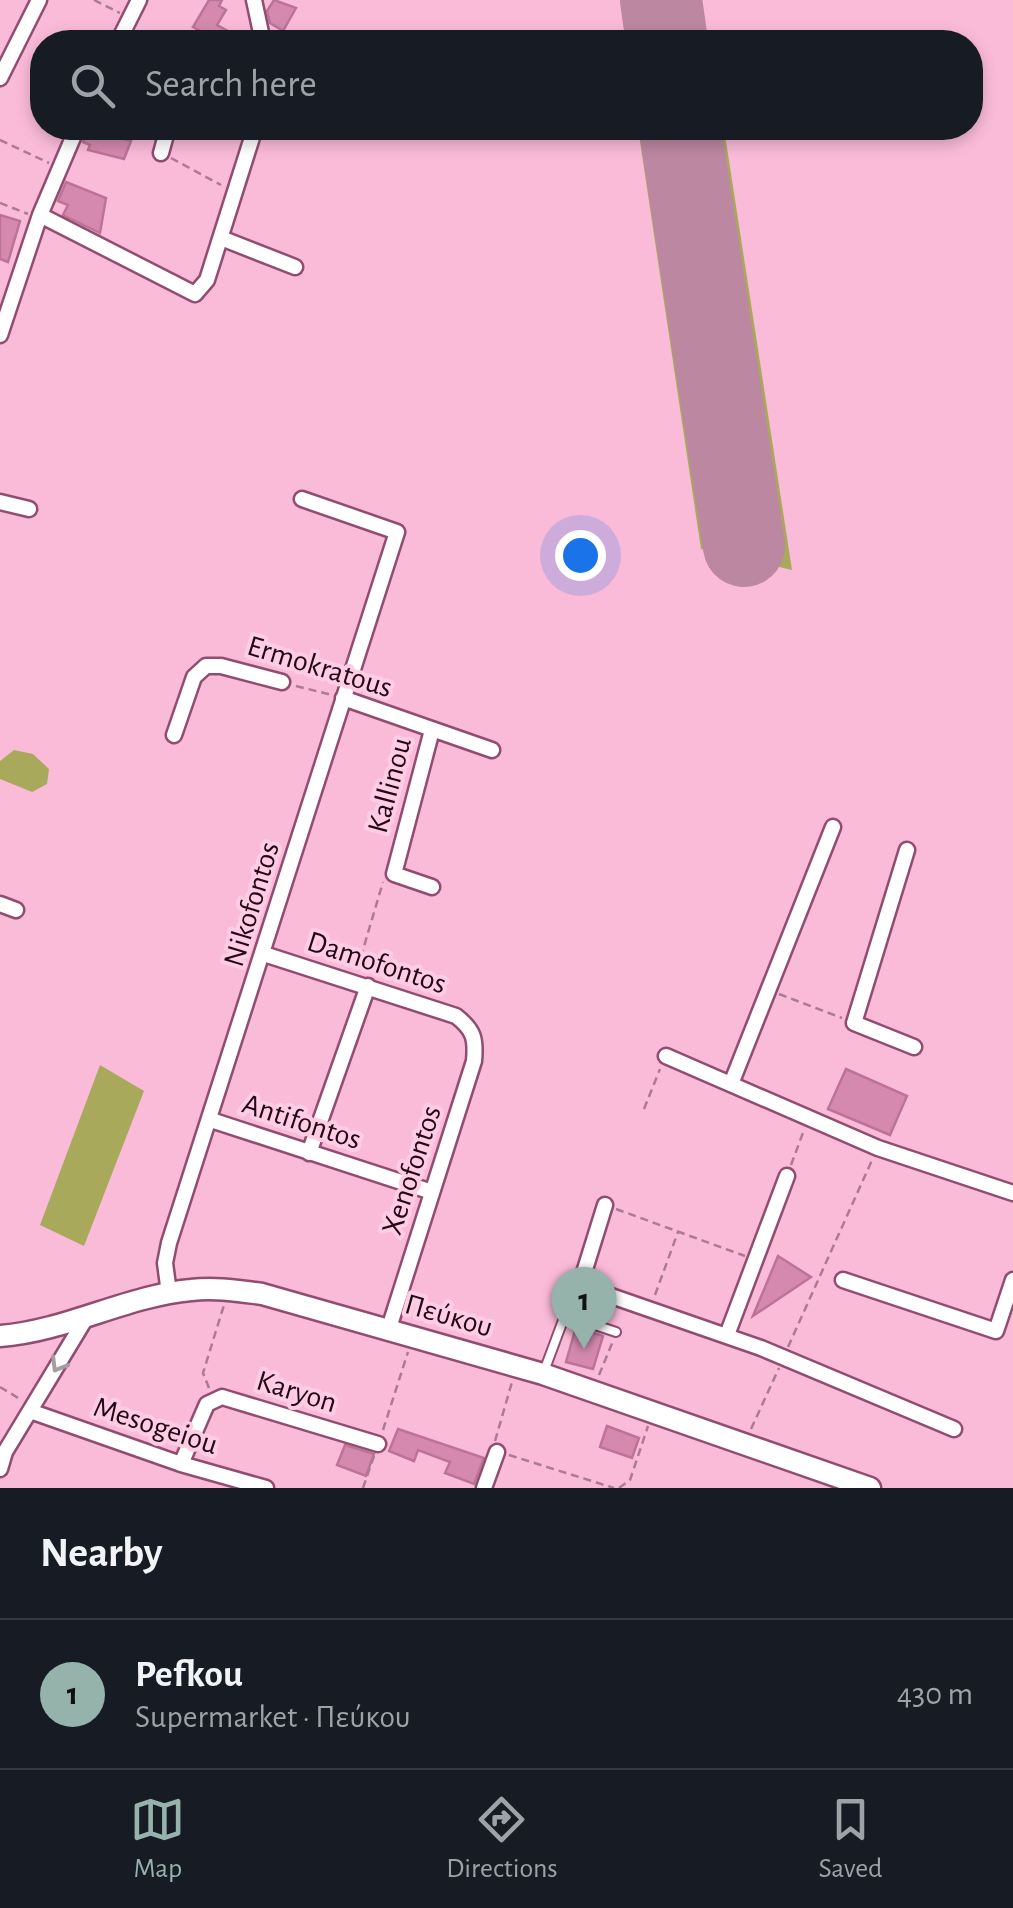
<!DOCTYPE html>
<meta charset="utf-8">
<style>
:root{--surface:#171b24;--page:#242831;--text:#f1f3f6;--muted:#9ea1a6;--line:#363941;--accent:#95b2ab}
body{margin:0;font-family:"Alegreya Sans",sans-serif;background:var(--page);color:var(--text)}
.you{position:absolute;left:580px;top:555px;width:35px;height:35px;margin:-25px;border:8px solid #fff;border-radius:50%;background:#1a73e8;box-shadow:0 0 0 15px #1a73e833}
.badge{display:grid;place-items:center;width:65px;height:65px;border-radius:50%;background:var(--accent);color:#111;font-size:32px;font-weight:700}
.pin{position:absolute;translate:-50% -82px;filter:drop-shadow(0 2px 5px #0008)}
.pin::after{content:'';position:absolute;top:52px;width:35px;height:30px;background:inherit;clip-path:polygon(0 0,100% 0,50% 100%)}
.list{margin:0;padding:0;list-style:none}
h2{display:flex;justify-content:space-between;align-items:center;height:130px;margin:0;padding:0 40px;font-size:42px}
h2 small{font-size:32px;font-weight:400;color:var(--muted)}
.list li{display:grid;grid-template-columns:65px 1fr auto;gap:30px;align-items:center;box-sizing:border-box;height:150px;padding:0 40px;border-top:2px solid var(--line)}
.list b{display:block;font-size:38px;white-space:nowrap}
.list p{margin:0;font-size:32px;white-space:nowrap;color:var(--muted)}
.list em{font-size:32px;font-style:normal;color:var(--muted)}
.icon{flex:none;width:55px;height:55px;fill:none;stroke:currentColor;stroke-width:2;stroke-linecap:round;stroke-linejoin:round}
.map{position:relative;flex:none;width:1013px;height:1488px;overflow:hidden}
.search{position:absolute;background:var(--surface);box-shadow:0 5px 15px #0003;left:30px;right:30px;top:30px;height:110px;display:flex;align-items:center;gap:25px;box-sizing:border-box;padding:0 35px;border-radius:40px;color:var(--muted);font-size:38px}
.sheet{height:280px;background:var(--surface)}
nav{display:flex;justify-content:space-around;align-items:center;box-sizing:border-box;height:140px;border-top:2px solid var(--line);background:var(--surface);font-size:28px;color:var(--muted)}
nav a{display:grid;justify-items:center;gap:5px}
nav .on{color:var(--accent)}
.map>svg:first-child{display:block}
</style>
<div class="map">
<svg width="1013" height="1488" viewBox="0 0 1013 1488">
<rect width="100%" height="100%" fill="#fabbd9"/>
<path fill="#a9a95b" d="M638,128H660L724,551L769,560L703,128H724L792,570L701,549Z
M14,750L33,754L49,769L47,784L32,792L0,779V761Z
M100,1065L144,1091L84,1246L40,1225Z"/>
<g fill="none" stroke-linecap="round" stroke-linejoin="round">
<path stroke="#bc87a1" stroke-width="82" d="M661,0L667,42
M680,128L744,546"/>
</g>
<path fill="#d589af" stroke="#bd7398" stroke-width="2.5" d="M209,0H222L219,6L226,10L217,25L228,31L222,42L193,27Z
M274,0L296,8L283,31L270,23L267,11Z
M88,128L124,131L121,138L131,141L124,159L88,150L90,145L83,142Z
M66,182L106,198L100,233L63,215L68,205L58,201Z
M0,215L20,221L8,262L0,259Z
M846,1069L907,1096L890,1135L828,1109Z
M778,1256L811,1277L753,1316Z
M576,1327L603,1336L593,1369L566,1362Z
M607,1426L639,1438L632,1458L600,1447Z
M398,1429L484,1458L474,1484L445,1473L450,1462L418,1450L414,1461L389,1451Z
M345,1445L374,1454L366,1476L337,1465Z"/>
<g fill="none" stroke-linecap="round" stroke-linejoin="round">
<defs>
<path id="service" d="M543,1374L565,1315L616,1332"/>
<path id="minor" d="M254,0L263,42
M118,42L139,0
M0,78L39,0
M150,128L166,135L161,153
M40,215L195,294L207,280L255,128
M221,238L295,267
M0,335L40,215L77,128
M0,502L29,509
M343,698L492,750
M174,735L194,677L206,666H221L282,682
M907,850L854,1023L914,1047
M432,887L394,874L432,730
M0,904L16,910
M264,954L456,1016C474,1030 476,1039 474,1061L389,1328
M666,1056L878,1148L1013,1193
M731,1084L833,827
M211,1120L432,1192
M309,1153L368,986
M605,1205L582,1279L591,1289L761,1348L954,1429
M843,1280L996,1331L1013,1280
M169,1293L165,1263L169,1243L397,532L302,499
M727,1335L787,1176
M30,1411L181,1464L266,1488
M181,1464L207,1404L222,1397L378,1444
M0,1469L5,1452L86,1318
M484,1488L497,1452"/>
<path id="secondary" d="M0,1336C66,1331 126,1296 191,1290C215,1287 239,1291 262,1294L543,1374L870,1488"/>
</defs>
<use href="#service" stroke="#914c70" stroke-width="12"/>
<use href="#minor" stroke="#914c70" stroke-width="19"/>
<use href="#secondary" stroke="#914c70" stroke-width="25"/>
<path stroke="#ac7a92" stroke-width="2.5" stroke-dasharray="8 5" stroke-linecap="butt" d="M94,0L120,13
M0,140L49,163
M171,158L221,185
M0,203L28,214
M296,686L332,695
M357,970L383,882
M779,994L842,1018
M644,1109L660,1069
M791,1165L804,1130
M616,1209L745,1256
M655,1295L678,1232
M788,1347L873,1158
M599,1375L613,1341
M0,1387L20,1399
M209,1388L203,1373L224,1305
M751,1429L779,1368
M383,1430L408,1352
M495,1441L512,1382
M509,1455L614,1488
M363,1488L374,1456
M619,1488L630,1480L648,1426"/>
<use href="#service" stroke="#fff" stroke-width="8"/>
<use href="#minor" stroke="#fff" stroke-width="14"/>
<use href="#secondary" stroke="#fff" stroke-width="20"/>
</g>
<defs><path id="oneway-chevron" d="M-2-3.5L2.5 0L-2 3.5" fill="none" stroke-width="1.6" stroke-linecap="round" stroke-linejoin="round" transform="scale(2.5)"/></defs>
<use stroke="#a79ca2" href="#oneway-chevron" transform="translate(58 1365) rotate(121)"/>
<g text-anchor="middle" stroke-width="8" stroke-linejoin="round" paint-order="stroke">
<g font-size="30" fill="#220716" stroke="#fecde4">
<text transform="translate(320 666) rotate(17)" y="10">Ermokratous</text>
<text transform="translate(389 785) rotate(-75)" y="10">Kallinou</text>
<text transform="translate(251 904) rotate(-73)" y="10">Nikofontos</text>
<text transform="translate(377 962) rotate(18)" y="10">Damofontos</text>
<text transform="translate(302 1121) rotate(18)" y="10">Antifontos</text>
<text transform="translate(411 1170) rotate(-72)" y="10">Xenofontos</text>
<text transform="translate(449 1315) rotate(16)" y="10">Πεύκου</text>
<text transform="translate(297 1391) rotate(17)" y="10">Karyon</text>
<text transform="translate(156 1425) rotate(18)" y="10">Mesogeiou</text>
</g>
</g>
</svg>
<div class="you"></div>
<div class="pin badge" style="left:584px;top:1349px">1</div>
<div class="search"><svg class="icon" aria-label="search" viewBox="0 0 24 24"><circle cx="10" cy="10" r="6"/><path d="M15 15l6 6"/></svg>Search here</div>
</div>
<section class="sheet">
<h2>Nearby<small></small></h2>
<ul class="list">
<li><span class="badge">1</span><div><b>Pefkou</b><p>Supermarket · Πεύκου</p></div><em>430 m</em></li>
</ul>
</section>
<nav>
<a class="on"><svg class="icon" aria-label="map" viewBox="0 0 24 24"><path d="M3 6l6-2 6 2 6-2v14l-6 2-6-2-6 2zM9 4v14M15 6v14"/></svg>Map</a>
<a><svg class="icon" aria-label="directions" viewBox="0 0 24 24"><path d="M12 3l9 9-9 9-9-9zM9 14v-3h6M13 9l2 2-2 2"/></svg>Directions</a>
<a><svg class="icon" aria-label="saved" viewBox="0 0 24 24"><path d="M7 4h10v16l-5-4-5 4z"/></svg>Saved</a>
</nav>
